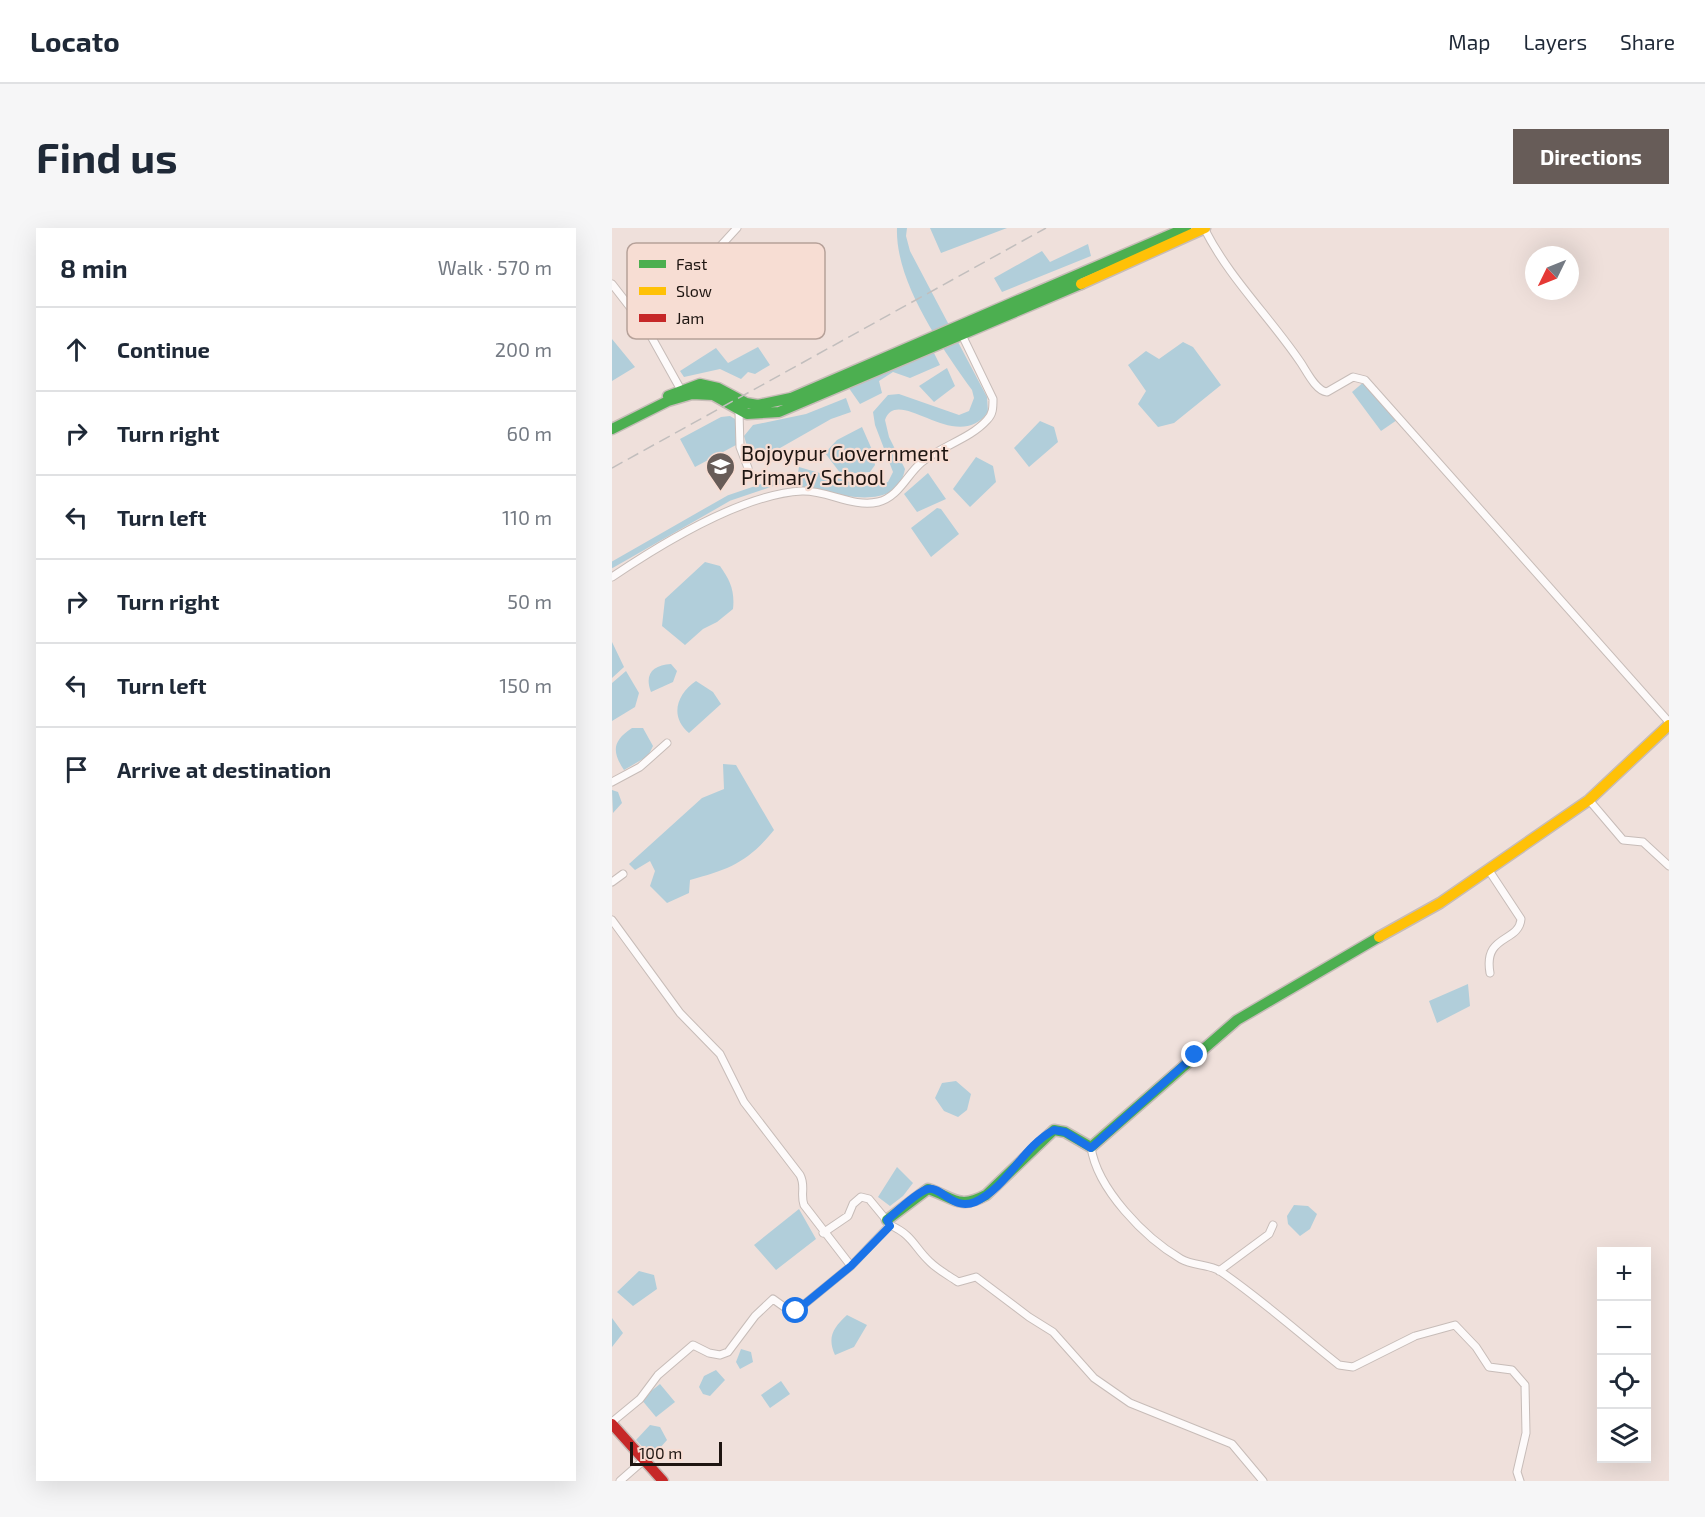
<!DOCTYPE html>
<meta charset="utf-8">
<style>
:root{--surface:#fff;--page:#f6f6f7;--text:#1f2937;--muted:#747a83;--line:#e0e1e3;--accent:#675c58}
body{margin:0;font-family:"Exo 2",sans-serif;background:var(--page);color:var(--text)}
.controls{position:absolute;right:18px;bottom:18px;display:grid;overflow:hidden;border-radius:0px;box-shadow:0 6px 24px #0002}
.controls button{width:54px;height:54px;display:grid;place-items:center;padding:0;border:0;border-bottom:2px solid var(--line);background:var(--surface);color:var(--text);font:30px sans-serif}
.compass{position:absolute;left:913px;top:18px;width:54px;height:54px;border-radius:50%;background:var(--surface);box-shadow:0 6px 24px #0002;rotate:227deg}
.scale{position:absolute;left:18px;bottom:15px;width:92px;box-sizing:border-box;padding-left:6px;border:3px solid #1e1511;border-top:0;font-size:16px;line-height:21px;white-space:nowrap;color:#1e1511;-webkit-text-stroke:4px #f7ddd3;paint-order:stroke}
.stop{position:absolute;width:18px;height:18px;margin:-14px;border:4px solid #1a73e8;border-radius:50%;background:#fff}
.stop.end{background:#1a73e8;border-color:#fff;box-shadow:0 2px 6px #0008}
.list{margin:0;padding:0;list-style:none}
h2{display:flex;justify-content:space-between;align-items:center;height:78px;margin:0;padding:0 24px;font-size:26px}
h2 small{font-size:20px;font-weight:400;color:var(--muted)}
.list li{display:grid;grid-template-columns:39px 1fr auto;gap:18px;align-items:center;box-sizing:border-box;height:84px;padding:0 24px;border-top:2px solid var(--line)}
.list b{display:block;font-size:22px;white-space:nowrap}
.list em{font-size:20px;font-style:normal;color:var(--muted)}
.icon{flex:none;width:33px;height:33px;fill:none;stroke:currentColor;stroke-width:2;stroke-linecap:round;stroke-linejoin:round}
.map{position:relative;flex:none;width:1057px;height:1253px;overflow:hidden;border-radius:0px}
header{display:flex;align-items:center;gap:36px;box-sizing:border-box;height:84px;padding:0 30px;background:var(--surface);border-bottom:2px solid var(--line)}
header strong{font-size:28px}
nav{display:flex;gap:33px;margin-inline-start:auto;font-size:21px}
.intro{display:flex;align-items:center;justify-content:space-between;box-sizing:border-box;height:144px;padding:0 36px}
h1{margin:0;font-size:42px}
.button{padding:15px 27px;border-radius:0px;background:var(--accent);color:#fff;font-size:21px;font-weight:700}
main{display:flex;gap:36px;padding:0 36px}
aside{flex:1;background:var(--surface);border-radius:0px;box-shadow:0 6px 24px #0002}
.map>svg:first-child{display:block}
</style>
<header>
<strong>Locato</strong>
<nav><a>Map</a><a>Layers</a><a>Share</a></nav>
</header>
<div class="intro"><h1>Find us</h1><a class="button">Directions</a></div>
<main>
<aside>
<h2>8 min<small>Walk · 570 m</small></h2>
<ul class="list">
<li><svg class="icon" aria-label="ahead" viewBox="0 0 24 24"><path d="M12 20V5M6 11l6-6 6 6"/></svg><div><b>Continue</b></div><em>200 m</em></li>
<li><svg class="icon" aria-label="right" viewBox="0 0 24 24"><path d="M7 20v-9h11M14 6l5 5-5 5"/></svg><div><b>Turn right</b></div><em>60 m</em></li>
<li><svg class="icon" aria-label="left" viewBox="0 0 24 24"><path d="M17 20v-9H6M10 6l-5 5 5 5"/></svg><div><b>Turn left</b></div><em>110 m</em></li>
<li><svg class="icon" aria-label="right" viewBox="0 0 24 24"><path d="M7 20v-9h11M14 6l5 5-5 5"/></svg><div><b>Turn right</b></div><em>50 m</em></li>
<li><svg class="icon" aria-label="left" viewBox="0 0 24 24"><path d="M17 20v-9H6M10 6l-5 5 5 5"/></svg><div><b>Turn left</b></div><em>150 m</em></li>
<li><svg class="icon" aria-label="arrive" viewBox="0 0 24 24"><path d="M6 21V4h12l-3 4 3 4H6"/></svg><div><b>Arrive at destination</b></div></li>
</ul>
</aside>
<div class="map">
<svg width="1057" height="1253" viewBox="0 0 1057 1253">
<rect width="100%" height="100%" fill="#efe0db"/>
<path fill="#b1ceda" d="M285,0H295L294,8L298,23L375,169L376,184C344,228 286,156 273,192L277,209L293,241C284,290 215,261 183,260L187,239L252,258L276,254L281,244L263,197L261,184L276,167L287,166L347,187L357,183L362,170L360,162C330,120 283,54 285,0Z
M318,0H395L329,25Z
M476,16L479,28L390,64L382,50L430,23L438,34Z
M0,111L23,139L0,153Z
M571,114L581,119L609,157L562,195L546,199L526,176L534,163L516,137L534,123L547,131Z
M146,119L158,137L143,146L136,144L129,151L108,141L72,149L68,143L104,120L116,135Z
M322,125L328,137L298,150L281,144L267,153L270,165L248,176L234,156Z
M335,140L343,158L322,174L307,158Z
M753,153L785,192L769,203L740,164Z
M234,170L239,184L219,191L154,228L135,218L132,208L141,197L194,186Z
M118,188L123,191L124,217L83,239L68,211L109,189Z
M428,193L442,199L446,214L417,239L402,220Z
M250,199L261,224L263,237L258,244L229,246L213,225L225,212Z
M364,229L381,238L384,254L358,279L341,261Z
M316,245L334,271L305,284L292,266Z
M325,280L329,281L347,306L319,329L299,300Z
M93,334L108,338C118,352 123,363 121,381L105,394L91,401L73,417L50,398L53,371Z
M0,414L12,439L0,450Z
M59,436L65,443L61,454L39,464C32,446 41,437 59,436Z
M14,443L27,465L23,479L0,493V455Z
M84,453L101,464L109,476L77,505C57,488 65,466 84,453Z
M20,500H31L41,518L36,528L12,542C0,524 0,513 20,500Z
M111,536L124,537L162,602C135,635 117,641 78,652L77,665L55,675L38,658L43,643L38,633L23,642L17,636L90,570L112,561Z
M0,562L6,564L10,575L1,585Z
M856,756L858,778L825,795L817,773Z
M344,853L359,866L355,882L346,889L332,883L323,870L330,855Z
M285,939L301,955L291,968L278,978L266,969Z
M682,977L696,978L705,986L698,1001L688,1008L676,996L675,988Z
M187,981L204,1011L164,1042L142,1017Z
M27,1043L42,1047L45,1061L21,1078L5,1064Z
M235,1087L255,1097L242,1119L223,1127C215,1109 221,1100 235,1087Z
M0,1090L11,1105L0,1119Z
M129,1121L139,1124L141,1134L128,1141L124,1134Z
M104,1142L113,1152L98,1168L91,1166L87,1159L92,1148Z
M169,1153L178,1166L158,1180L149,1167Z
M48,1156L63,1174L44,1189L29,1171Z
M38,1197L48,1199L55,1212L40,1229L24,1212Z"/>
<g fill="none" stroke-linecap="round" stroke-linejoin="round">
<path stroke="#b1ceda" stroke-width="6" d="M0,337L117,270L167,253L192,254"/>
<defs>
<path id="street" d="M592,0C617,50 658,89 689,135C695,144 704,163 715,164L741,149L753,152L1057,494
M0,56L35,101L69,162
M35,101L98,49L103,39V24L125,0
M127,184L128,219L136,240
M0,349C49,316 131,266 190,263C215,262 241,280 266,274C287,269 295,246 310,234C329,218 358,211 375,192C381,186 381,180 381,171L350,107
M0,554L28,539L55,515
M977,572L1011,612L1031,614L1057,638
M876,641L909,691C907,715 871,706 878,745
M0,654L11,646
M0,692L68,785L108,826L132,874L188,947C194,958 188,966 192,977L239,1038L278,997C302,1008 301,1018 318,1034C326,1042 336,1047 346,1054L364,1049L417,1089L441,1104L482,1150L518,1175L620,1216L651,1253
M479,919C485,961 533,1010 569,1031C581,1038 597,1036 608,1043C648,1070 689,1107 727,1137L741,1139L803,1108L843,1097L864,1119L877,1139L900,1142L913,1157L914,1205L905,1244L908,1253
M211,1005L236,988L241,976L249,969L257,971L276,994
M607,1043L657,1006L661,997
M0,1194L28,1171L46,1147L81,1117L97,1125L108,1127L116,1124L143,1088L161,1071L175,1081L184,1083L239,1038
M8,1253L33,1231"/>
<path id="fast" d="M56,168L88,156L106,160L134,175L146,177L179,170L574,0
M0,201L56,173L80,166L101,167L135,186L167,184L469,56
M275,992L316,961C341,969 346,982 374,967L442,902L453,904L479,919L625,792L767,709"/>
<path id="slow" d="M469,56L593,0
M767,709L828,675L977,572L1057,497"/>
<path id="jam" d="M0,1196L51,1253"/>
</defs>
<use href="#street" stroke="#c7bcb8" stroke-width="9"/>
<use href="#fast" stroke="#c7bcb8" stroke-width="13"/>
<use href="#slow" stroke="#c7bcb8" stroke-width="13"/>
<use href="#jam" stroke="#c7bcb8" stroke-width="13"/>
<use href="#street" stroke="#fdfafa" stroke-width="7"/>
<use href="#fast" stroke="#4caf50" stroke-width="10"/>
<use href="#slow" stroke="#ffc107" stroke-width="10"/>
<use href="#jam" stroke="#c62828" stroke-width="10"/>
<path stroke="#c2bebd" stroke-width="1.5" stroke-dasharray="12 6" stroke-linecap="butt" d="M0,240L434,0"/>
</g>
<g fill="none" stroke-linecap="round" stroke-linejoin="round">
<path stroke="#1a73e8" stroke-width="8" d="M184,1083L239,1038L278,998L275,992C283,985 306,963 316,961C329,958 341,983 363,974C396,959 410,919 442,902L453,904L479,920L583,827"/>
</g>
<defs>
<symbol id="school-pin" viewBox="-11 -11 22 30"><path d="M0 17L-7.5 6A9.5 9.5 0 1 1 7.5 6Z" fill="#675c58" stroke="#f7ddd3"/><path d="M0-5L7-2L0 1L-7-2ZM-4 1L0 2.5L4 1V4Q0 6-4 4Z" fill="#fff"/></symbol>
</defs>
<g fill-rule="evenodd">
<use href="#school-pin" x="92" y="222" width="33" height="45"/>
</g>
<g text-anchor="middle" stroke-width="4.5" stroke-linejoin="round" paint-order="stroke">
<g font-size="21" fill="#1e1511" stroke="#f7ddd3" text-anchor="start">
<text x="129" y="233">Bojoypur Government<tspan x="129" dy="24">Primary School</tspan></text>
</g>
</g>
<rect x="15" y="15" width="198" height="96" rx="9" fill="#f7ddd3" stroke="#b6a199" stroke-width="1.5"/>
<rect x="27" y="32" width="27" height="8" fill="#4caf50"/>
<rect x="27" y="59" width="27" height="8" fill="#ffc107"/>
<rect x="27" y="86" width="27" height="8" fill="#c62828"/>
<g font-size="16" fill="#1e1511">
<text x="64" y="42">Fast</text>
<text x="64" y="69">Slow</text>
<text x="64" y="96">Jam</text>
</g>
</svg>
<div class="controls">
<button>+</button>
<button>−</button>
<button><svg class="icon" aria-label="locate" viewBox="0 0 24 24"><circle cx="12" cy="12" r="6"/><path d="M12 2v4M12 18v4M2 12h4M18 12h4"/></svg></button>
<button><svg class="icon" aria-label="layers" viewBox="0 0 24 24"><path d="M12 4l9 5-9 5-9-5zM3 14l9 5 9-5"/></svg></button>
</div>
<svg class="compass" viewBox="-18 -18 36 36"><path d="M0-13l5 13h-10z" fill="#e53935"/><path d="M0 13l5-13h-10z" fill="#747a83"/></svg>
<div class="scale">100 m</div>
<div class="stop" style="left:184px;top:1083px"></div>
<div class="stop end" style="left:583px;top:827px"></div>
</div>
</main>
